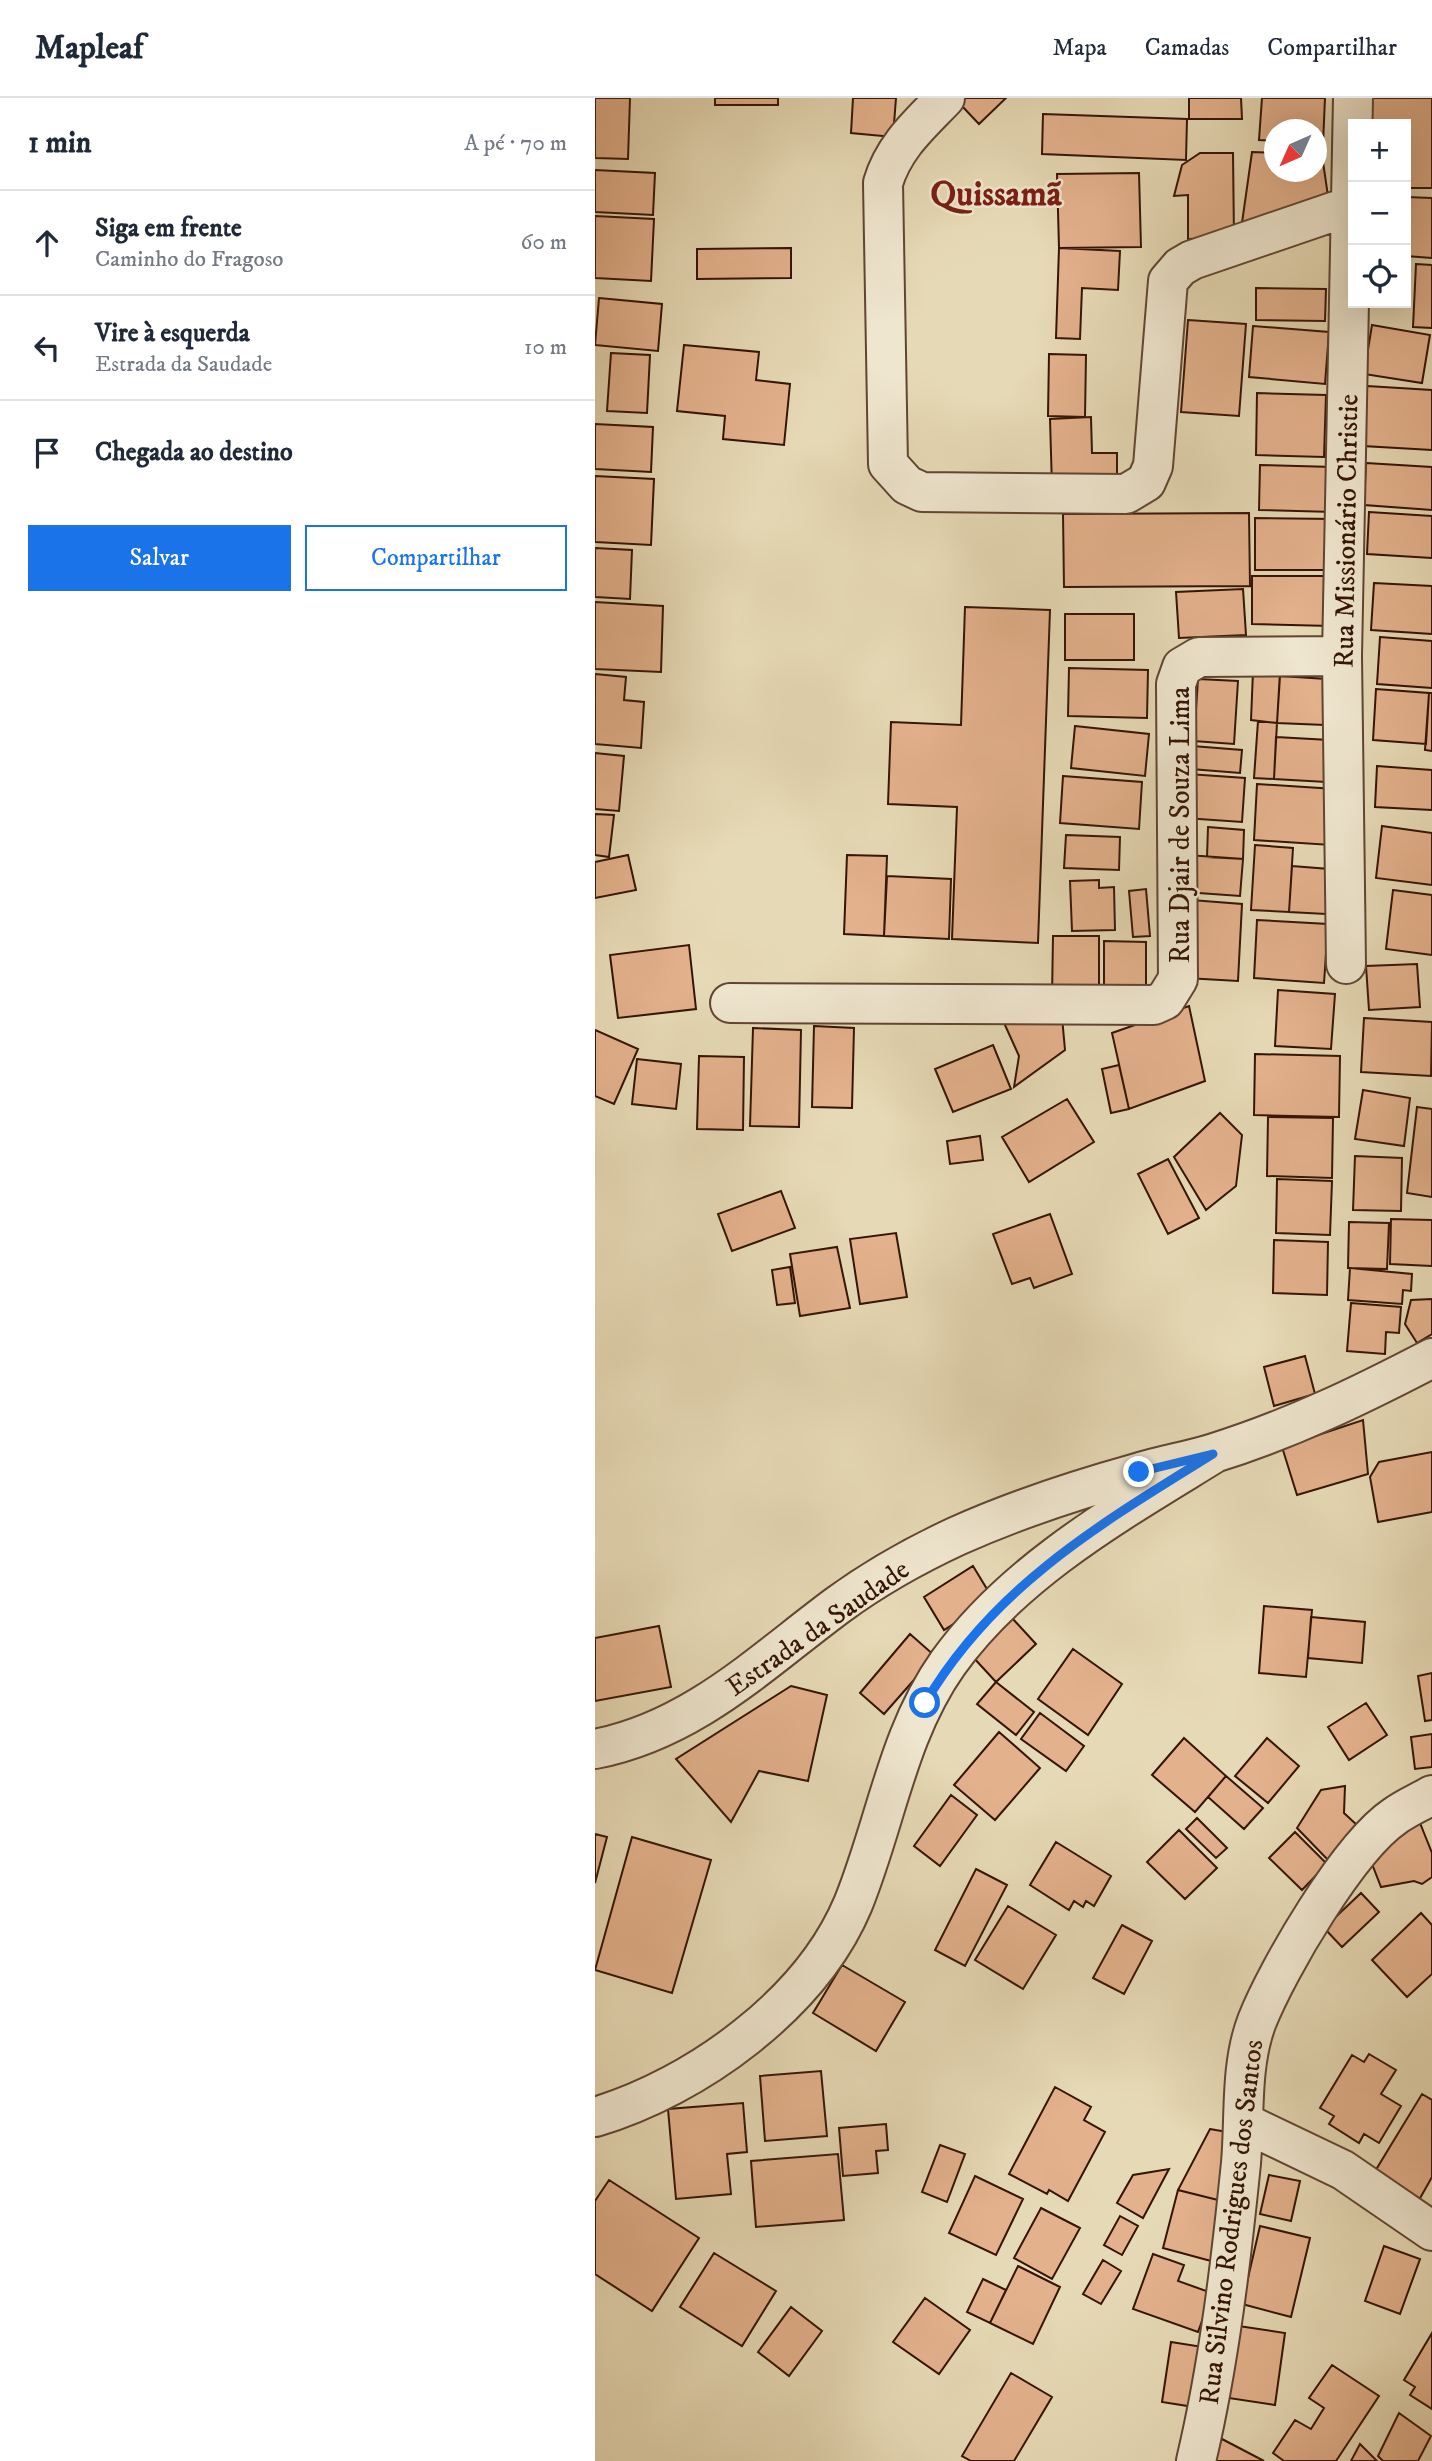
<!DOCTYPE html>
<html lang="pt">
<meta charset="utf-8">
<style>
:root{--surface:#fff;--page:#f2f2f3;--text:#1f2937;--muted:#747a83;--line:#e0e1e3;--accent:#1a73e8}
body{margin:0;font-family:"IM FELL DW Pica",serif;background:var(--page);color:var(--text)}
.controls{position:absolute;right:21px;top:21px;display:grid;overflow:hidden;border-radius:0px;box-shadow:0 7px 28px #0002}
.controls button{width:63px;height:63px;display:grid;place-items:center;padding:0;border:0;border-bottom:2px solid var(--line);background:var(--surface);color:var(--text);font:35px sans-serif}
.compass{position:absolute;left:669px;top:21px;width:63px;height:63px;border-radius:50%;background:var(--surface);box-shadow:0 7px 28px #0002;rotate:225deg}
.stop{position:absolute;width:21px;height:21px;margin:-16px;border:5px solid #1a73e8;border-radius:50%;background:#fff}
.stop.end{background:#1a73e8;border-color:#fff;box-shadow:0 2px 7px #0008}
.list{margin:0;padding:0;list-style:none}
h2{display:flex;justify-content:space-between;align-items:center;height:91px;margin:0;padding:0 28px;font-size:30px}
h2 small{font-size:23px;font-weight:400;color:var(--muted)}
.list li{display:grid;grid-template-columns:46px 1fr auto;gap:21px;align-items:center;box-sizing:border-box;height:105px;padding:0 28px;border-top:2px solid var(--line)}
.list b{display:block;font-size:26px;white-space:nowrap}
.list p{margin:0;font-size:23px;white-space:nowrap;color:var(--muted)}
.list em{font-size:23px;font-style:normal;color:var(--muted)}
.actions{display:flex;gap:14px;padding:21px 28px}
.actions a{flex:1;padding:16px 0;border:2px solid var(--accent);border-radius:0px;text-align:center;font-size:24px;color:var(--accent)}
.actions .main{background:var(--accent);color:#fff}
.icon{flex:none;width:38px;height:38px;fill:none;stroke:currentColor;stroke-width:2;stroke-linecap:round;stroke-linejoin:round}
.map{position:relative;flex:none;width:837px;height:2363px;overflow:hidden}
header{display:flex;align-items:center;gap:42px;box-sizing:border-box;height:98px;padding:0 35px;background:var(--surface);border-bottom:2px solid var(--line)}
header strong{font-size:33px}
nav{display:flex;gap:38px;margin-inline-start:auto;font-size:24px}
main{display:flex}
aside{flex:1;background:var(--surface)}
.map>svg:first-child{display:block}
</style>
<header>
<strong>Mapleaf</strong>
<nav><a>Mapa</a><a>Camadas</a><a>Compartilhar</a></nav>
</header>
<main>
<aside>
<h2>1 min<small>A pé · 70 m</small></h2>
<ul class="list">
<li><svg class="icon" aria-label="ahead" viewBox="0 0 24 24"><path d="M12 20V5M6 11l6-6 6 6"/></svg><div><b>Siga em frente</b><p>Caminho do Fragoso</p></div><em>60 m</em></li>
<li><svg class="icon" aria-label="left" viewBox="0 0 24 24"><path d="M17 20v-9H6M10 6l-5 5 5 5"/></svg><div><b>Vire à esquerda</b><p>Estrada da Saudade</p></div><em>10 m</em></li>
<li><svg class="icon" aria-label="arrive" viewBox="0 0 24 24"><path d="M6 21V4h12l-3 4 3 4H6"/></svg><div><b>Chegada ao destino</b></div></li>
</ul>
<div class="actions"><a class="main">Salvar</a><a>Compartilhar</a></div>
</aside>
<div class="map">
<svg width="837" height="2363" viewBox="0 0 837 2363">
<rect width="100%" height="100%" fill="#e6d9b5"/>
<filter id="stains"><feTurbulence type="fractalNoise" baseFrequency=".00286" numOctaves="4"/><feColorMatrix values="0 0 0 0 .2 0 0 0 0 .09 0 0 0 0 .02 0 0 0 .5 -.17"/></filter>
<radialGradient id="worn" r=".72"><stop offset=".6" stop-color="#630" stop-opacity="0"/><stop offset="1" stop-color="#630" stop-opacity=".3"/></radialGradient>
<path fill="#e3b18c" stroke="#351406" stroke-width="2" d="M0,0H35L33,61L0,60Z
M120,0H183V7H120Z
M258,0H301L298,39L256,35Z
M371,0H411L384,26L365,6Z
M594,0H646L647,21H594Z
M667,0H730L728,46L722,45V32H680V43L664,42Z
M773,0H837V90H811V26H773Z
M448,16L592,21L591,62L447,56Z
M657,54L680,55V74H722V57H727L733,98L646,132Z
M605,55H638L639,140L593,141V97L579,98L587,67Z
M0,72L60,75L58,117L0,114Z
M544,75L546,149L464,150L462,76Z
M811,99L837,100V160L811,158Z
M0,118L59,121L56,183L0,180Z
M196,150V180L102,181V151Z
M464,150L525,153L523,192L487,190L485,241L461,240Z
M821,166L837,167V230L818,229Z
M661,190L731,191L730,223L661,222Z
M4,200L67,206L63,253L0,247Z
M593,222L651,226L644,318L586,314Z
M777,227L835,237L827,285L769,276Z
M658,228L734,234L730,286L654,279Z
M89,247L164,254L161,282L195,286L189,347L128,341L130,318L82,313Z
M16,255L55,257L52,315L12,313Z
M454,256L491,257L490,319L453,318Z
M772,288L837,292V352L768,348Z
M662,295L731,297L729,359L661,357Z
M496,319L497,355H522V388L457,389L455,321Z
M0,326L58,329L56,374L0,371Z
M771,365L837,369V412L769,407Z
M665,367L738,369V414L664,412Z
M0,378L59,381L56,447L0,444Z
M774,414L837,418V460L772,456Z
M654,415L655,488L469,489L468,416Z
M660,420L740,421V472H660Z
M0,450L37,452L35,501L0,499Z
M657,478H736V528L657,526Z
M779,485L837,488V536L776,532Z
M648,491L651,537L584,540L581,494Z
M0,504L68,508L66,574L0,571Z
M370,509L455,512L443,845L357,841L362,709L293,706L296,624L366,627Z
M470,516H539V562H470Z
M785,539L837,543V590L782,586Z
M474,570L553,572L552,620L473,618Z
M658,573L685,574L682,625L656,622Z
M0,576L31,579L29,602L49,604L46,650L0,646Z
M685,578L732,581L730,627L682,625Z
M603,581L643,583L639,646L599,643Z
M781,591L834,595L831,646L778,642Z
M834,595H837V653L830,652Z
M663,623L682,625L679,681L659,680Z
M480,628L554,636L550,678L476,670Z
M681,639L734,642L731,684L679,681Z
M597,648L647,652L645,675L596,671Z
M0,655L29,658L24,713L0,711Z
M782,668L837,672V712L780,709Z
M593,676L650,680L647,724L590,720Z
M468,678L547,684L544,731L465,725Z
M662,686L740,691L736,747L659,742Z
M0,716L19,717L14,759L0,757Z
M787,728L837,735V787L781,780Z
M613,729L649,732L648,761L612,759Z
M471,737L525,739L524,772L469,770Z
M660,747L698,750L694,814L656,812Z
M33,757L41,792L0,800V764Z
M252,757L292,758L289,838L249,836Z
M592,757L648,761L645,798L590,794Z
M697,768L734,771L731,816L694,814Z
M292,778L356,781L354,841L289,838Z
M504,782V790L519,789L520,832L477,833L475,783Z
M551,791L555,838L538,839L534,793Z
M798,792L837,797V857L791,851Z
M596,802L647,806L643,883L591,880Z
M662,822L733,826L729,885L659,880Z
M458,838H504V900H457Z
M509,843L551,844V892L509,897Z
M94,847L101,911L23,920L15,857Z
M822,866L825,909L774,912L771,868Z
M683,892L740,896L736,951L680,948Z
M594,908L610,983L534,1011L517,935Z
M405,916L467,919L470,952L419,989L424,958Z
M769,920L837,924L836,978L766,974Z
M219,928L259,930L257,1010L217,1009Z
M158,930L206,932L204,1029L155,1028Z
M0,932L43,951L19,1006L0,998Z
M398,947L416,991L358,1014L340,971Z
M660,956L745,958L744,1019L659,1017Z
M104,958L149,959L148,1032L102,1031Z
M42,961L86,966L81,1011L37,1006Z
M524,967L534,1011L516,1015L507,971Z
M768,992L815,1000L809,1048L760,1041Z
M472,1001L499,1044L434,1084L407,1039Z
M822,1009L837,1011V1099L812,1095Z
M625,1015L647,1037L641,1088L611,1112L579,1059Z
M673,1019L738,1020L737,1080L672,1078Z
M385,1038L388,1062L355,1066L352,1043Z
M760,1058L807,1060L806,1113L758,1112Z
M573,1061L604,1120L573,1136L543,1076Z
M682,1081L737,1083L735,1137L681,1135Z
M186,1093L200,1130L137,1153L123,1116Z
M455,1116L477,1176L439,1190L435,1180L417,1186L398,1136Z
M796,1121L837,1122V1168L795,1166Z
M754,1124L794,1125L792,1171L753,1170Z
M301,1135L312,1199L265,1206L255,1141Z
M679,1142L733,1144L732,1197L678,1195Z
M242,1149L255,1210L205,1218L195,1156Z
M195,1169L200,1205L182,1207L177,1172Z
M755,1170L817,1176L816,1193L808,1192L807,1206L753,1202Z
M837,1201V1236L822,1245L810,1226L816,1202Z
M756,1205L806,1209L804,1235L791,1234L790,1256L752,1253Z
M710,1258L720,1296L679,1308L669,1269Z
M768,1322L773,1376L702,1397L687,1349Z
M837,1354V1414L783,1424L775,1379L784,1364Z
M378,1468L398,1501L349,1532L329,1499Z
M669,1508L717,1512L711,1579L664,1575Z
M716,1519L770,1524L767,1565L713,1560Z
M417,1520L441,1546L401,1584L377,1558Z
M64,1528L76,1589L0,1603V1540Z
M315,1536L340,1558L289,1616L265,1595Z
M478,1551L527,1586L493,1637L443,1601Z
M837,1575V1622L830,1623L823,1578Z
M401,1584L439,1614L421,1637L382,1606Z
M196,1588L232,1597L213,1683L164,1673L136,1724L81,1661Z
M771,1605L792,1637L754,1662L733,1629Z
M445,1615L489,1648L471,1673L426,1641Z
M404,1634L445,1670L400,1722L359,1687Z
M837,1636V1669L820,1671L816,1639Z
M589,1640L631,1678L600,1714L557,1677Z
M672,1640L704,1668L673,1705L640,1678Z
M631,1678L668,1710L649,1731L613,1699Z
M750,1688L749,1715L763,1728L734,1763L702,1730L726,1692Z
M356,1697L382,1717L345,1768L319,1748Z
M602,1720L632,1750L621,1760L591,1731Z
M823,1720L837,1755V1779L827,1786L819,1783L786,1789L772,1753Z
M584,1732L622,1770L590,1801L552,1764Z
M700,1734L732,1766L707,1792L674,1760Z
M0,1736L12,1739L0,1785Z
M37,1739L116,1762L77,1895L0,1872Z
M461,1744L516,1778L499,1808L491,1803L488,1809L479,1803L474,1812L435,1787Z
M381,1771L412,1787L370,1868L340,1852Z
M766,1795L784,1814L747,1849L729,1830Z
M413,1808L461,1837L428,1891L380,1862Z
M826,1815L837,1827V1876L812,1899L777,1862Z
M527,1827L557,1843L529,1896L498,1880Z
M247,1867L310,1904L281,1953L218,1915Z
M774,1956L801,1972L786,1996L806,2008L784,2045L769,2036L764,2045L734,2026L739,2018L725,2010L757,1957L769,1964Z
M226,1973L232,2038L170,2043L165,1978Z
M460,1989L496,2009L489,2022L510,2034L473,2103L454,2092L452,2096L414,2076Z
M827,1996L837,2002V2079L824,2102L779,2075Z
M148,2005L152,2054L132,2056L136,2096L81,2101L73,2011Z
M291,2026L293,2052L281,2053L283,2075L248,2078L244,2030Z
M615,2031L644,2036L631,2104L583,2092Z
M345,2047L370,2056L352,2104L327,2094Z
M243,2056L249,2122L161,2129L156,2063Z
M574,2071L548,2120L522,2105L538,2077Z
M674,2077L705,2083L696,2123L665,2116Z
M380,2078L428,2101L401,2157L354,2135Z
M14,2082L104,2140L57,2213L0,2176V2103Z
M583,2092L631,2104L616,2163L568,2150Z
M446,2110L485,2130L457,2181L419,2160Z
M525,2118L543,2128L527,2157L509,2147Z
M665,2128L715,2140L696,2219L647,2206Z
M789,2148L825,2161L805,2216L770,2203Z
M119,2155L181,2193L147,2248L85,2209Z
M558,2156L589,2167L583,2183L617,2195L603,2234L538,2211Z
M508,2162L526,2173L506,2206L488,2196Z
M423,2168L465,2189L438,2246L395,2225Z
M388,2181L411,2192L395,2225L372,2214Z
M330,2200L375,2232L344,2276L298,2244Z
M196,2209L227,2233L194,2278L163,2254Z
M637,2227L690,2235L680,2307L627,2299Z
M837,2235V2311L815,2297L820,2289L809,2282Z
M576,2244L608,2249L599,2309L567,2304Z
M737,2267L784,2298L741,2363H689L678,2355L700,2322L716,2331L729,2310L714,2300Z
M416,2275L457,2299L419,2363H376L367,2358Z
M804,2315L836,2338L823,2363H788L783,2358Z
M627,2341L669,2363H616Z
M765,2346L782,2363H756Z"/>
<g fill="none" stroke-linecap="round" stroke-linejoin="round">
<defs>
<path id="street" d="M350,0C325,26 299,48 288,85L293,366L312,387L327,394L531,396L551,384L558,368L573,183L585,169L597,162L758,107
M751,866L747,558L758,0
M135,905L559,907L570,902L583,881L581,586L587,569L604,559L747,558
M0,1651C98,1632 166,1564 243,1507C280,1480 321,1457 362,1438C420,1412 481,1392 542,1375C567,1367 594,1363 619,1355C696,1331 766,1297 837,1260
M0,2019C101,1989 216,1906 258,1806C291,1725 302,1637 353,1565C419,1473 524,1414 618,1356
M650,2025L748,2072L837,2133
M601,2363C624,2266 636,2164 646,2065C650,2019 645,1967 662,1923C683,1870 754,1749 800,1718C811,1710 825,1704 837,1697"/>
</defs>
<use href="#street" stroke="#614532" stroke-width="42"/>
<use href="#street" stroke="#efe6cf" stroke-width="38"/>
</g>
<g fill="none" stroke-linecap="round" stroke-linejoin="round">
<path stroke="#1a73e8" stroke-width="9" d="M330,1605C399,1488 505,1426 618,1356L544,1374"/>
</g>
<g text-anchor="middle" stroke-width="5" stroke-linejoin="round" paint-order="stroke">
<g font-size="28" fill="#351406" stroke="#efe6cf">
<text transform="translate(750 433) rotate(-89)" y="10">Rua Missionário Christie</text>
<text transform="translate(584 727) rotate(-90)" y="10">Rua Djair de Souza Lima</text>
<text transform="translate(222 1529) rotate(-35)" y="10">Estrada da Saudade</text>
<text transform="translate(635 2124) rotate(-83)" y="10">Rua Silvino Rodrigues dos Santos</text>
</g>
<g font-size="35" font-weight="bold" fill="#7a1f14" stroke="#efe6cf">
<text x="401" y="107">Quissamã</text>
</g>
</g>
<rect width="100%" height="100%" filter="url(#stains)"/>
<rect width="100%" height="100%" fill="url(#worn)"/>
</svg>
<div class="controls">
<button>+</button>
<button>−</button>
<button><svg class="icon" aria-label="locate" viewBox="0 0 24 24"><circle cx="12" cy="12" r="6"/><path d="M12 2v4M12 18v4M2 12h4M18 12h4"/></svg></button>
</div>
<svg class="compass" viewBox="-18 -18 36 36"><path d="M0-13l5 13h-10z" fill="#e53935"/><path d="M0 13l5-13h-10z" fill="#747a83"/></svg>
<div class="stop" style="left:330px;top:1605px"></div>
<div class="stop end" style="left:544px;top:1374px"></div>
</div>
</main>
